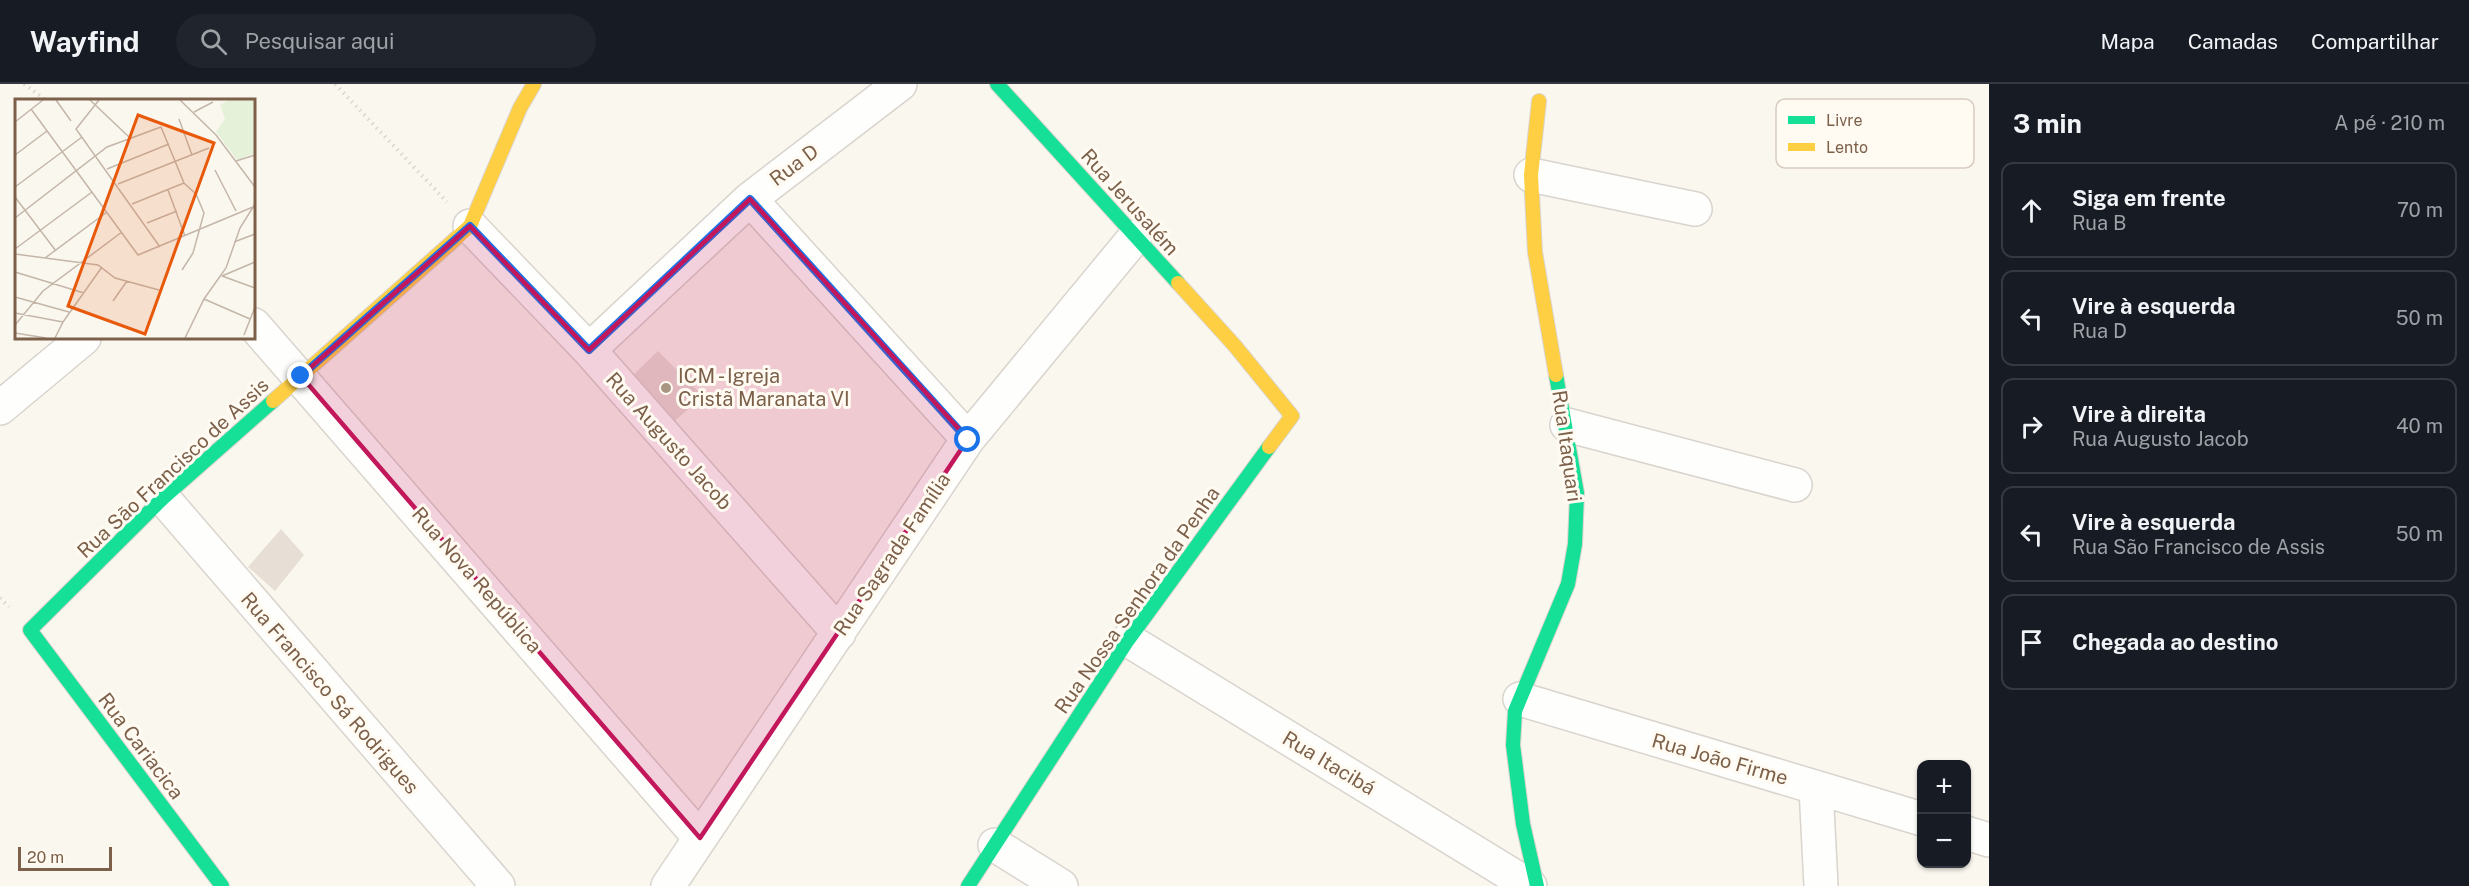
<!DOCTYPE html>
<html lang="pt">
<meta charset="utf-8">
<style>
:root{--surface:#171b24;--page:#20242c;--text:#f1f3f6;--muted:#9ea1a6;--line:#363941}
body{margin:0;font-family:"Public Sans",sans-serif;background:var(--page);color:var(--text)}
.controls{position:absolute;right:18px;bottom:18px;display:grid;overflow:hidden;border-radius:12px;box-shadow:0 2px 4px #0004}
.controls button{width:54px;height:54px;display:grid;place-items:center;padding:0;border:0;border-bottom:2px solid var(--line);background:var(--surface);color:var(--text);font:30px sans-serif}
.scale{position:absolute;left:18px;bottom:15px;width:94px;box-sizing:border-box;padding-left:6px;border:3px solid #7c604a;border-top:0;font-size:16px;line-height:21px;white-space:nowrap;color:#7c604a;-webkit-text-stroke:4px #fffbf2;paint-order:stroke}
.stop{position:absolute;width:18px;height:18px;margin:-14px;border:4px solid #1a73e8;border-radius:50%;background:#fff}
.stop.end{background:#1a73e8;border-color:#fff;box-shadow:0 2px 6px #0008}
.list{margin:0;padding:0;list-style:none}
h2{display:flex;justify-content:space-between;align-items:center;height:78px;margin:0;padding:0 24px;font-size:26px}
h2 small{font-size:20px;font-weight:400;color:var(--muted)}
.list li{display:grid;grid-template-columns:39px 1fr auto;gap:18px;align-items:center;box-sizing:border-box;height:96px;margin:0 12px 12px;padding:0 12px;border:2px solid var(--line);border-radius:12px}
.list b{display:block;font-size:22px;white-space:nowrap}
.list p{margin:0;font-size:20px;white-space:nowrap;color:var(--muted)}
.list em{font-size:20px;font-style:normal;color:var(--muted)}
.icon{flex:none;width:33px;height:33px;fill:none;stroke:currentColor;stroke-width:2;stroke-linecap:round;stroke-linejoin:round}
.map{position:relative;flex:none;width:1989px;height:802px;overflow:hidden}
header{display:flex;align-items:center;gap:36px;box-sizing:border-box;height:84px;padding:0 30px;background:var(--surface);border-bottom:2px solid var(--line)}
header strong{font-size:28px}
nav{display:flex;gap:33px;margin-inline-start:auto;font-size:21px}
.search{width:420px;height:54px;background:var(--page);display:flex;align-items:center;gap:15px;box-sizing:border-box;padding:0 21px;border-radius:33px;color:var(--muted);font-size:22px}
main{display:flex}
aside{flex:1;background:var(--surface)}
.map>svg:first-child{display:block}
</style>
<header>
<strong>Wayfind</strong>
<div class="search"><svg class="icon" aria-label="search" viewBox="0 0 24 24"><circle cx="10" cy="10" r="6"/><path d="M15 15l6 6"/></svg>Pesquisar aqui</div>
<nav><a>Mapa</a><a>Camadas</a><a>Compartilhar</a></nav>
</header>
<main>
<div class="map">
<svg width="1989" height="802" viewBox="0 0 1989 802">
<rect width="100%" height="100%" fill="#faf7ef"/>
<path fill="#e7dfd5" d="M658,267L703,312L670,341L629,295Z
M281,445L304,471L275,507L248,483Z"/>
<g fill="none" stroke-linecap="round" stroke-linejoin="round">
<defs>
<path id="street" d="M1531,91L1695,125
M750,115L968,355
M470,142L589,266L839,549
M254,241L700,754
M589,266L750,115L900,0
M0,324L84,254
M1567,341L1795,401
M163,414L498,802
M1128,556L1530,802
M1520,615L1922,735
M1816,704L1821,802
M1966,749L1989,756
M995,761L1061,802
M668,802L968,355L1135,153"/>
<path id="fast" d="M997,0L1178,199
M222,802L30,546L163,414L273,317
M968,802L1128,556L1269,363
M1537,802L1523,740L1513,661L1515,627L1568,500L1575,460L1577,409L1556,291"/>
<path id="slow" d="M1539,17L1531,91L1535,168L1556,291
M1178,199L1235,262L1292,332L1269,363
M273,317L470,142L520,24L534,0"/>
</defs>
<use href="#street" stroke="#d9d4cd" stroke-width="36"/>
<use href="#fast" stroke="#dad4cd" stroke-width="16"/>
<use href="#slow" stroke="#dad4cd" stroke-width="16"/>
<path stroke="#ddd6ce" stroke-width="4" stroke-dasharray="1.5 4.5" stroke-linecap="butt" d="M24,0L46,16
M335,0L447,118
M0,514L9,523"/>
<use href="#street" stroke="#fefefd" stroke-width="33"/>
<use href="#fast" stroke="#16e098" stroke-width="14"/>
<use href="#slow" stroke="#ffcf43" stroke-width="14"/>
</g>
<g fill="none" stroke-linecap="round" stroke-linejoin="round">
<path stroke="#1a73e8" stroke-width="8" d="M301,292L470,142L589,266L750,115L968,356"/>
</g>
<path fill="#c2185b" fill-opacity="0.2" stroke="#c2185b" stroke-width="4.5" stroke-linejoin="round" d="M750,115L968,355L700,754L301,292L470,142L589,266Z"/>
<circle fill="#a89584" stroke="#fffbf2" stroke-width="2" cx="666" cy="304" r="6"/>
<g text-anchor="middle" stroke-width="6" stroke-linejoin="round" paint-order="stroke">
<g font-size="20" fill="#7c604a" stroke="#fffbf2">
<text transform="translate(794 81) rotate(-37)" y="7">Rua D</text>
<text transform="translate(1130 118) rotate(48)" y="7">Rua Jerusalém</text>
<text transform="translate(669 357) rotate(48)" y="7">Rua Augusto Jacob</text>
<text transform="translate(1567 362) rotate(82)" y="7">Rua Itaquari</text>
<text transform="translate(173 384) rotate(-43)" y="7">Rua São Francisco de Assis</text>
<text transform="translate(892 470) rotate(-56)" y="7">Rua Sagrada Família</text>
<text transform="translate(477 496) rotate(49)" y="7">Rua Nova República</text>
<text transform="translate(1137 516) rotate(-55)" y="7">Rua Nossa Senhora da Penha</text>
<text transform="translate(330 609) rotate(49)" y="7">Rua Francisco Sá Rodrigues</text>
<text transform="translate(141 662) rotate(53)" y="7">Rua Cariacica</text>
<text transform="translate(1720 675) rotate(16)" y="7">Rua João Firme</text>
<text transform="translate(1329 679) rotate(31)" y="7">Rua Itacibá</text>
</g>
<g font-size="20" fill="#7c604a" stroke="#fffbf2" text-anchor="start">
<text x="678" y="299">ICM - Igreja<tspan x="678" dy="23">Cristã Maranata VI</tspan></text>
</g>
</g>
<g transform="translate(15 15)">
<rect width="240" height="240" fill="#faf7ef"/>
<path d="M214,1H240V54L222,61L201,33L210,20L205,6Z" fill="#e5f2d9"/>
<path fill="none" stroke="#c4b6a8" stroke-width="1.5" d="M41,1L56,22M75,1L114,38M84,1L61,30L145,148M165,1L201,36L240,88M16,10L123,156L238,108M179,13L198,3M164,20L177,56M0,23L28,1M0,56L32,32M221,62L240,56M92,70L154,45M200,71L221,112M103,85L194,49M0,88L67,38M153,91L170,137M0,98L41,152M117,105L169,84M0,119L92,48L146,28L169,84L181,95L189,114L178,154L167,171M132,124L162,112M219,143L240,135M0,150L77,93M0,155L83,166L100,179L144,191M30,159L92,113M0,173L69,194M207,177L240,163M207,177L240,189M0,198L54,213M189,200L235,220M98,202L112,182M0,214L48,223M0,226L28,192L107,133M0,234L31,239M229,236L240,208M40,239L48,223L87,168M170,239L189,200L211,169L225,129L240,105"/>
<path fill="#e8590c" fill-opacity="0.15" stroke="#e8590c" stroke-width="3" d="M123,16L199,44L130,235L53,207Z"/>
<rect width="240" height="240" fill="none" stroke="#7c604a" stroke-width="3"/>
</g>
<rect x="1776" y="15" width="198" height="69" rx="9" fill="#fffbf2" stroke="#d8ccc0" stroke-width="1.5"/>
<rect x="1788" y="32" width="27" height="8" fill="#16e098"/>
<rect x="1788" y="59" width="27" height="8" fill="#ffcf43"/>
<g font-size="16" fill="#7c604a">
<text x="1826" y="42">Livre</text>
<text x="1826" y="69">Lento</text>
</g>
</svg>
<div class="controls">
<button>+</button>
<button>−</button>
</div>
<div class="scale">20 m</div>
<div class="stop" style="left:968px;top:356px"></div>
<div class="stop end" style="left:301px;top:292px"></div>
</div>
<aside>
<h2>3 min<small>A pé · 210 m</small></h2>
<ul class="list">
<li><svg class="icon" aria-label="ahead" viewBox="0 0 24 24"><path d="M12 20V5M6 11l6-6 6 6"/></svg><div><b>Siga em frente</b><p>Rua B</p></div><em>70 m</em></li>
<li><svg class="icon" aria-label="left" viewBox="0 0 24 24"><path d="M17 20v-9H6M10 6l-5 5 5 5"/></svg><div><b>Vire à esquerda</b><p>Rua D</p></div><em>50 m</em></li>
<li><svg class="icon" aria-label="right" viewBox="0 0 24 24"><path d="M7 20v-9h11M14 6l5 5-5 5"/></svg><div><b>Vire à direita</b><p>Rua Augusto Jacob</p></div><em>40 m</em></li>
<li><svg class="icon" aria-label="left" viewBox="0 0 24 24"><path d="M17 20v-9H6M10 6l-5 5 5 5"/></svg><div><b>Vire à esquerda</b><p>Rua São Francisco de Assis</p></div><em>50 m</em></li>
<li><svg class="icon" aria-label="arrive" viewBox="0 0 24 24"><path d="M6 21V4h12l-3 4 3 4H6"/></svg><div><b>Chegada ao destino</b></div></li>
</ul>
</aside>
</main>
